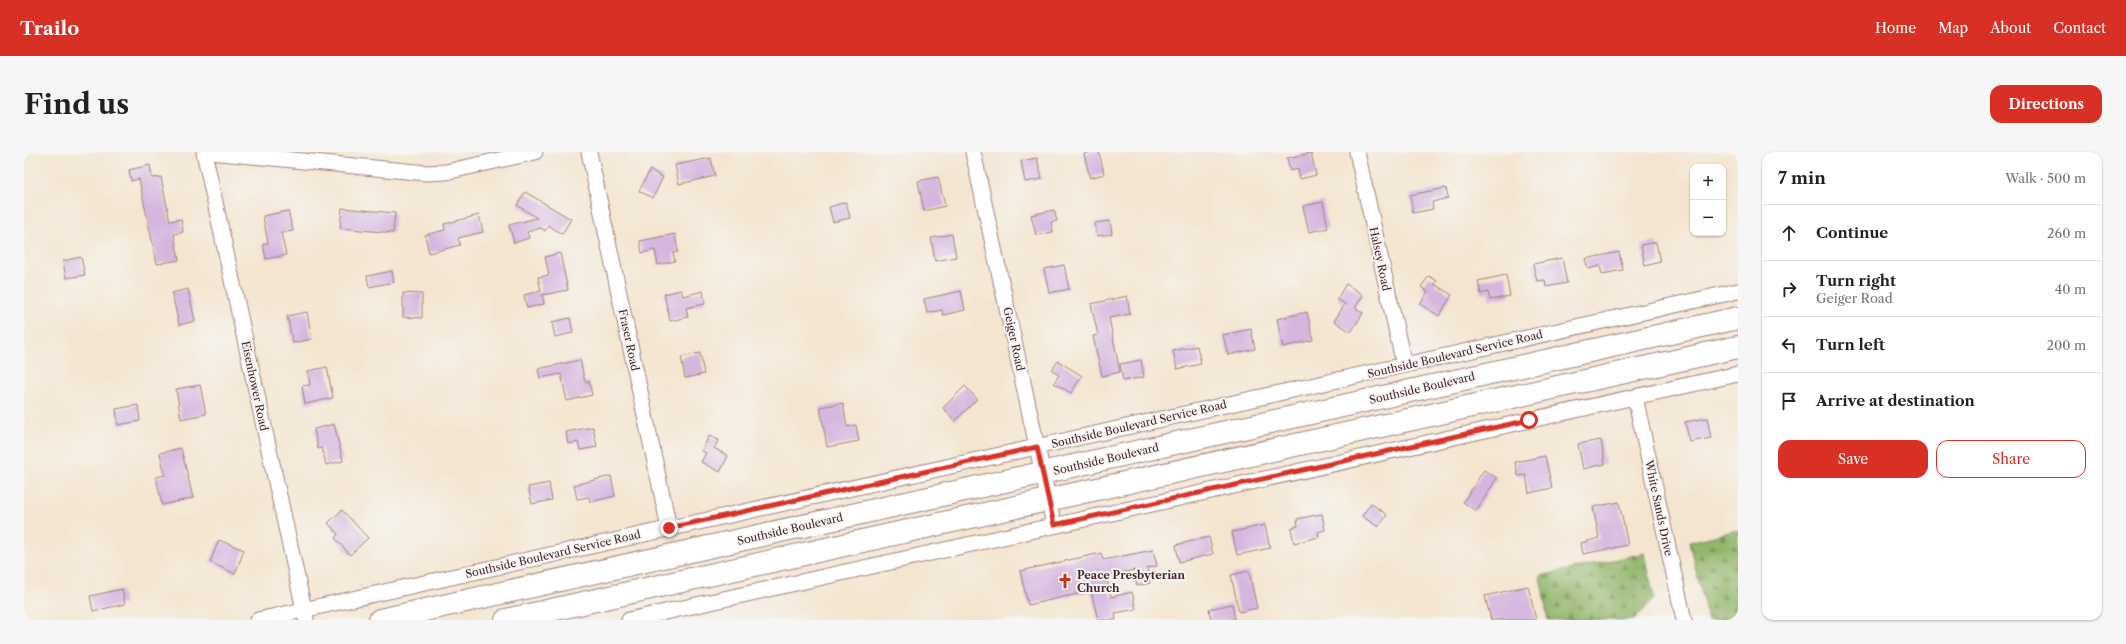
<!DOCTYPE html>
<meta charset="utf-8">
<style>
:root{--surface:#fff;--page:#f6f6f6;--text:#202124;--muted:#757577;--line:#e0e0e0;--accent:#d93025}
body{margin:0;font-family:"Libre Caslon Text",serif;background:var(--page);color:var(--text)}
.controls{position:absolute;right:12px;top:12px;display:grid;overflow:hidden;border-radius:8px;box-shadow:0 1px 3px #0004}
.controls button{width:36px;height:36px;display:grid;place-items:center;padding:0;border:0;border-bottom:1px solid var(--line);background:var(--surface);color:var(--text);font:20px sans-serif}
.stop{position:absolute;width:12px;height:12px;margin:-9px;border:3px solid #d93025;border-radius:50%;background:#fff}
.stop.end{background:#d93025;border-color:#fff;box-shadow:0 1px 4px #0008}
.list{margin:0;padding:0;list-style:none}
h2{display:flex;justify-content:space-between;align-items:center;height:52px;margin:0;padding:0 16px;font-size:17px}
h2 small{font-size:13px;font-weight:400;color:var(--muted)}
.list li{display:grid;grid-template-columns:26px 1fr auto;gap:12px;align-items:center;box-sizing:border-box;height:56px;padding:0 16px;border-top:1px solid var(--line)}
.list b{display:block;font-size:15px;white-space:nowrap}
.list p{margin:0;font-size:13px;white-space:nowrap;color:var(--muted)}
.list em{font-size:13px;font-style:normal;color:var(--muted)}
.actions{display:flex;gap:8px;padding:12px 16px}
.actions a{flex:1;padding:9px 0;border:1px solid var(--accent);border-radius:12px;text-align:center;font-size:14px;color:var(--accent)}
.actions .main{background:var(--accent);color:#fff}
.icon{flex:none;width:22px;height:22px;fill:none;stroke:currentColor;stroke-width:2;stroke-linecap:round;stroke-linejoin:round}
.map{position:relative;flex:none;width:1714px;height:468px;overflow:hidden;border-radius:12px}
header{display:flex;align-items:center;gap:24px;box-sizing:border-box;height:56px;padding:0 20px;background:var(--accent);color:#fff}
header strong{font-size:19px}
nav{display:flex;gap:22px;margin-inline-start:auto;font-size:14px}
.intro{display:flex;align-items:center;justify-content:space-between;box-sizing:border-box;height:96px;padding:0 24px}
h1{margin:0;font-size:28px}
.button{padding:10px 18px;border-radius:12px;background:var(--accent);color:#fff;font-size:14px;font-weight:700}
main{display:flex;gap:24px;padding:0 24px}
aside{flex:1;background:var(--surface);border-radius:12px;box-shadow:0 1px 3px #0004}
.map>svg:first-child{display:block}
</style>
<header>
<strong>Trailo</strong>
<nav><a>Home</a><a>Map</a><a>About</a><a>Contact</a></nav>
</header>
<div class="intro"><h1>Find us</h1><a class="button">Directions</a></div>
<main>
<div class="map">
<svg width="1714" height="468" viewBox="0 0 1714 468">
<defs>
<pattern id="forest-firs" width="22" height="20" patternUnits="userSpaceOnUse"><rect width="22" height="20" fill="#92b66b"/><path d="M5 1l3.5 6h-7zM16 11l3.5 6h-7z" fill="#799358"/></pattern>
</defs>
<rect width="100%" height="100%" fill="#f6f6f2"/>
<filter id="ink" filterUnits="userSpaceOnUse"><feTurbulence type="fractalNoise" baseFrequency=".025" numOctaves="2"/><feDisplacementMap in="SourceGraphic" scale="8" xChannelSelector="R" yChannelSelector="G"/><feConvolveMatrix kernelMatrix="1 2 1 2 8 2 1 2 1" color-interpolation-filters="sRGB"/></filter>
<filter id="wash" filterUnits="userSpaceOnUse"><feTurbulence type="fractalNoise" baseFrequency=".012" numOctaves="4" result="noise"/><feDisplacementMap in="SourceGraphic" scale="16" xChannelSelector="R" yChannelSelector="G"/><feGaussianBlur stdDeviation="0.9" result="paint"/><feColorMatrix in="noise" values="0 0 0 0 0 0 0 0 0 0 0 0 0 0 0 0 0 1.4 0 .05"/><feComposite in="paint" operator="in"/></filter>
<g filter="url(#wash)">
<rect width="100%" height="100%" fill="#f4e5d0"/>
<path fill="url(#forest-firs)" stroke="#6e6a4b" d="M1714,378V468H1684L1665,390Z
M1621,401L1630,447L1610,468H1524L1516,424Z"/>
<g id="blocks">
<path fill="#d6b6df" d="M1068,0H1075L1080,22L1066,26L1060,2Z
M1287,1L1292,23L1276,27L1274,17L1266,19L1263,6Z
M687,6L691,24L655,32L651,13Z
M1013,6L1018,27L1001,30L997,9Z
M126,13L128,26L137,25L146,69L157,67L159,80L150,82L155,108L133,112L115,27L107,29L105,18Z
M626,18L639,25L629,46L615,39Z
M914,25L921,54L900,59L894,29Z
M1422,36L1424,46L1408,50L1409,57L1389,61L1386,43Z
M501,40L547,67L538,82L524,73L521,79L517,76L503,80L505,86L490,91L485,73L513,66L493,53Z
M822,50L826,66L809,70L805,55Z
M1299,50L1304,76L1285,80L1279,54Z
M318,56L371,61L369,81L316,76Z
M1030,58L1033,69L1027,70L1029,80L1012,83L1007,63Z
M264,59L269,79L257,81L262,103L242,107L239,92L244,91L239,64Z
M455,63L459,80L434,86L436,93L405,101L401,83L421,78L420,72Z
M1086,69L1088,82L1073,84L1071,71Z
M651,82L654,100L649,101L651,109L634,113L631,98L618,101L616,89Z
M928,82L932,105L911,109L907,86Z
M1632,90L1636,110L1621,114L1617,93Z
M1595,100L1599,118L1578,122L1576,114L1564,117L1561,107Z
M536,101L544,138L518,143L520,152L503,156L500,143L517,139L514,125L525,123L521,105Z
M57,105L61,123L42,126L39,109Z
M1538,106L1543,131L1522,135L1521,128L1513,129L1509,112Z
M1040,113L1045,137L1025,141L1020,117Z
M368,119L370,130L345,135L343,124Z
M1482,123L1486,144L1466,148L1464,140L1457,142L1454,129Z
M1405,124L1413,129L1410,132L1428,143L1415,164L1396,152L1404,140L1397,135Z
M1322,132L1339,143L1331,156L1339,161L1327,180L1310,169L1321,152L1313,147Z
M164,137L171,169L155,173L148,141Z
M657,138L659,144L679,139L681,152L662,156L664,165L646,169L640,142Z
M937,139L941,158L919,163L918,158L903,161L900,147Z
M379,141L398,142V166L379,165Z
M1103,144L1106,162L1085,166L1096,220L1078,224L1069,184L1074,183L1067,152Z
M283,160L288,187L269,191L263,164Z
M1283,160L1289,188L1259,195L1253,167Z
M546,166L549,181L531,185L528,170Z
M1227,177L1231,197L1204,203L1199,183Z
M1173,194L1177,212L1153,217L1149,199Z
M676,201L680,222L661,226L657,205Z
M556,208L561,230L565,229L568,243L543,249L537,222L516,226L514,217Z
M1117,208L1120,225L1099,229L1096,212Z
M1034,209L1058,224L1047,241L1030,231L1035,223L1028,218Z
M303,215L309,246L281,252L278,234L286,233L284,219Z
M176,233L182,262L157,267L152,237Z
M941,234L953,247L931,269L919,256Z
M819,251L823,275L832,273L835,289L803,295L796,255Z
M114,253L116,269L94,273L92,257Z
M1683,266L1687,286L1666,290L1661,270Z
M310,272L319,309L302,313L298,296L294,297L290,277Z
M569,275L573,295L556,298L554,290L544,292L542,280Z
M685,284L695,288L690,296L704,304L696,320L677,310L682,301L678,299Z
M1577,288L1581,312L1559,317L1554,292Z
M157,296L169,346L138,353L132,325L141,323L136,301Z
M1521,304L1528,336L1505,341L1502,323L1494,324L1491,310Z
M1460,318L1473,326L1452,359L1439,350Z
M587,324L591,344L566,350L565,345L553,347L550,333Z
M525,331L528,348L508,352L504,335Z
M1595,350L1604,393L1559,402L1557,391L1575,386L1569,355Z
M1347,351L1363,363L1354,375L1338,364Z
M318,358L344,386L326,403L311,386L314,382L304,371Z
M1298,362L1301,378L1294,380L1295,385L1270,391L1267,376L1274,374L1273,367Z
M1241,373L1246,396L1213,403L1208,380Z
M1185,385L1189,402L1155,410L1152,393Z
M195,388L220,398L211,422L186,410Z
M1129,398L1133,414L1123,416L1126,431L1113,434L1110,418L1082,424L1087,445L1108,440L1112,457L1091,461L1092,468H1074L1067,439L1004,453L996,419L1077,401L1079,408Z
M1225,419L1233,456L1215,460L1207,423Z
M1504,434L1512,468H1467L1461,444Z
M98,437L101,452L69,459L66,444Z
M1208,452L1211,468H1187L1185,457Z"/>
</g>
</g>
<g filter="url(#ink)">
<use href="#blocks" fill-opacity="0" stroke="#9f827e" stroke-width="1"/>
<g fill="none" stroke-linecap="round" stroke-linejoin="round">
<defs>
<path id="street" d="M180,0L282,467
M186,0L402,21L422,20L511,0
M565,0L645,376
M949,0L1030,373
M1333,0L1380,213
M1611,245L1660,468
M234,468L1714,139
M605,468L1714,222"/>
<path id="highway" d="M356,468L1714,166
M482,468L1714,195"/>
</defs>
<use href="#street" stroke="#9f827e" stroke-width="17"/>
<use href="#highway" stroke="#9f827e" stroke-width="24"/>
<use href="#street" stroke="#fff" stroke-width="15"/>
<use href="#highway" stroke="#fff" stroke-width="22"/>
</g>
</g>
<g fill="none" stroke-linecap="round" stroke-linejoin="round" filter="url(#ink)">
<path stroke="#d93025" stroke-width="5" d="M645,376L1013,295L1030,373L1505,268"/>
</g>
<defs>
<symbol id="church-bare" viewBox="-9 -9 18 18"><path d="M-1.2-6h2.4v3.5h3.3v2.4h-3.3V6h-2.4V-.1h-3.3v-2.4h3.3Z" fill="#c8321e" stroke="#f6f6f2" stroke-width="2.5" paint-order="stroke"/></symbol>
</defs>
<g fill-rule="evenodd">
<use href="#church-bare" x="1030" y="418" width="22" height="22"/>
</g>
<g text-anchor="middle" stroke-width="4" stroke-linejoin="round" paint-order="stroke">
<g font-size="11" fill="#4a1f2b" stroke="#f6f6f2">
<text transform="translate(1356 107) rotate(78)" y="4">Halsey Road</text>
<text transform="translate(990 187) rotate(78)" y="4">Geiger Road</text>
<text transform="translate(605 188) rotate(78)" y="4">Fraser Road</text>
<text transform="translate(1431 202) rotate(-13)" y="4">Southside Boulevard Service Road</text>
<text transform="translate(231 234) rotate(78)" y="4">Eisenhower Road</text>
<text transform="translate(1398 236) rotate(-13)" y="4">Southside Boulevard</text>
<text transform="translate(1115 272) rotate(-13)" y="4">Southside Boulevard Service Road</text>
<text transform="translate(1082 307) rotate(-13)" y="4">Southside Boulevard</text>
<text transform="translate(1635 356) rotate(78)" y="4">White Sands Drive</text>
<text transform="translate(766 377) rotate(-13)" y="4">Southside Boulevard</text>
<text transform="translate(529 402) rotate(-13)" y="4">Southside Boulevard Service Road</text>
</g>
<g font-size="11" font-weight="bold" fill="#4a1f2b" stroke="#f6f6f2" text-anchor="start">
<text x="1053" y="427">Peace Presbyterian<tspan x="1053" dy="13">Church</tspan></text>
</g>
</g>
</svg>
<div class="controls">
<button>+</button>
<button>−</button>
</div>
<div class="stop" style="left:1505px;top:268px"></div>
<div class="stop end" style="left:645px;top:376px"></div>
</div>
<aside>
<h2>7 min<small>Walk · 500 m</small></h2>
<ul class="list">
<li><svg class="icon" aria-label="ahead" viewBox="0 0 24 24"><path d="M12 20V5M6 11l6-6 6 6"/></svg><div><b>Continue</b></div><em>260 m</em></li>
<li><svg class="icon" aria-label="right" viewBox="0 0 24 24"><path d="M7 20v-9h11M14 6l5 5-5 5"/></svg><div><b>Turn right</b><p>Geiger Road</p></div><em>40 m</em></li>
<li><svg class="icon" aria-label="left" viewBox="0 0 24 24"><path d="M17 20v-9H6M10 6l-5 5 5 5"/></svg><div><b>Turn left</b></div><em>200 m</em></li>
<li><svg class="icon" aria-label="arrive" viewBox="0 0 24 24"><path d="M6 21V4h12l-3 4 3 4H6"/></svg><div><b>Arrive at destination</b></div></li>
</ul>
<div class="actions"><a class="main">Save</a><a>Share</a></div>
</aside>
</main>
